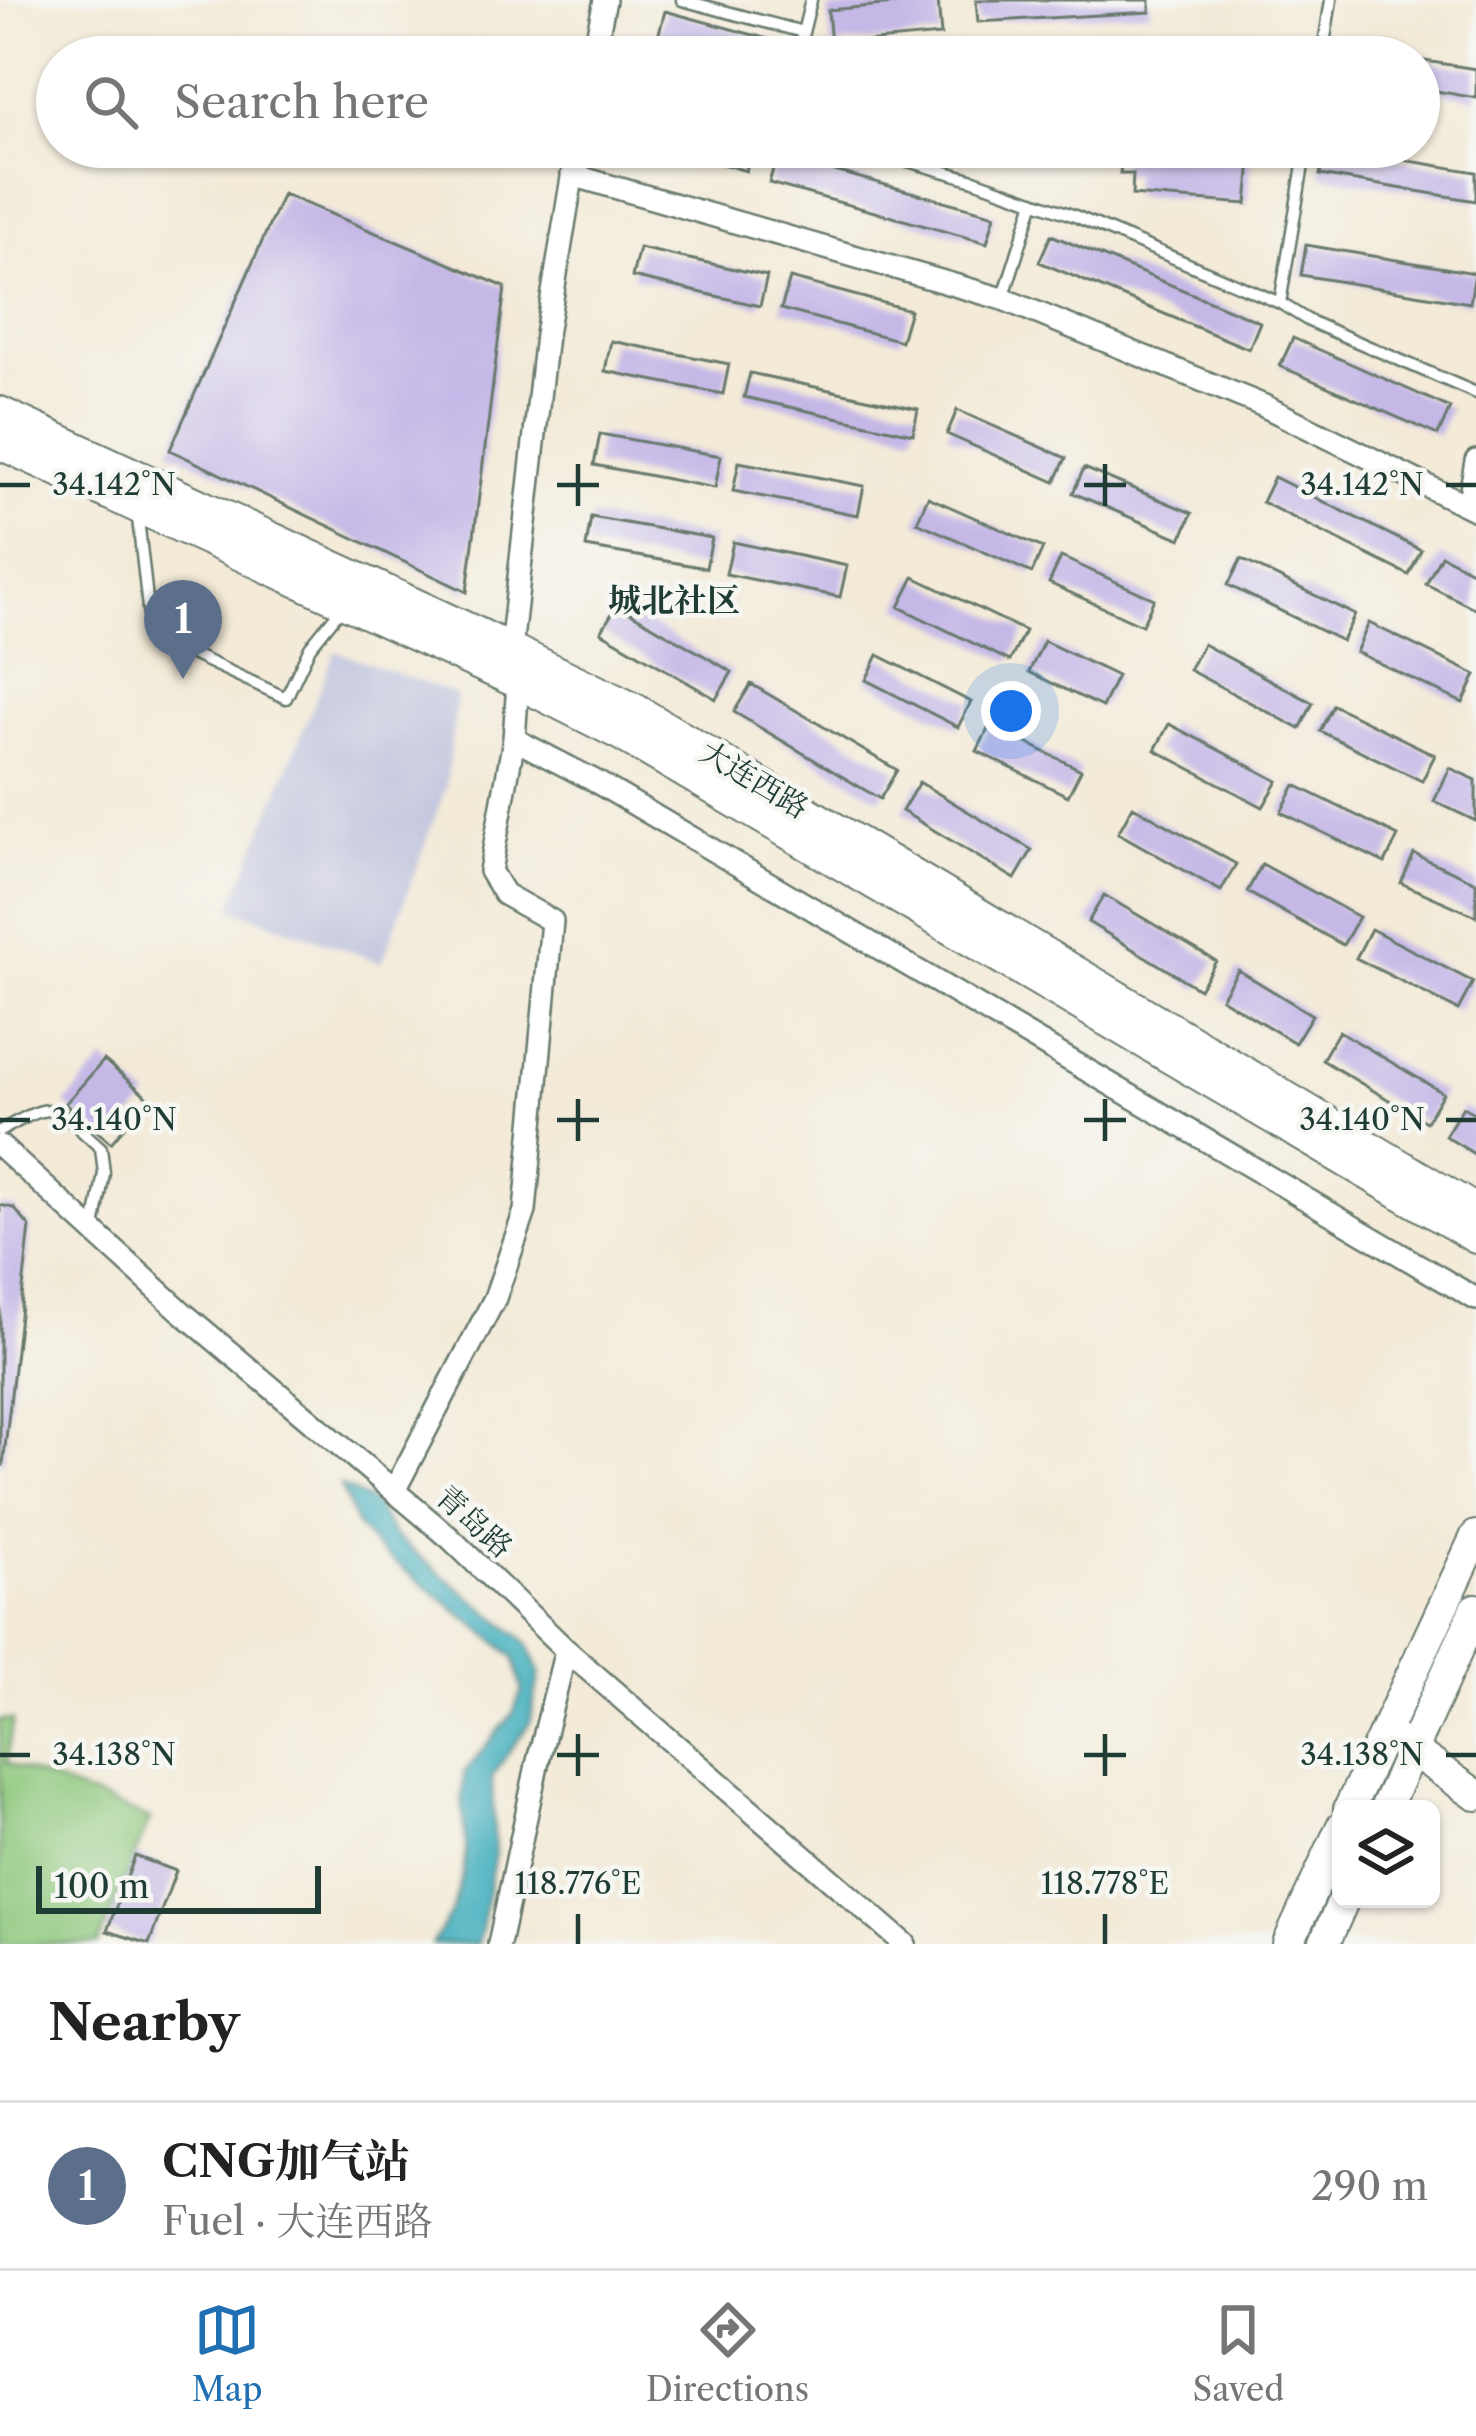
<!DOCTYPE html>
<meta charset="utf-8">
<style>
:root{--surface:#fff;--page:#f2f2f2;--text:#222;--muted:#767676;--line:#e0e0e0;--accent:#1f6fb2}
body{margin:0;font-family:"Libre Caslon Text","Noto Serif SC",serif;background:var(--page);color:var(--text)}
.controls{position:absolute;right:36px;bottom:36px;display:grid;overflow:hidden;border-radius:18px;box-shadow:0 3px 9px #0004}
.controls button{width:108px;height:108px;display:grid;place-items:center;padding:0;border:0;border-bottom:3px solid var(--line);background:var(--surface);color:var(--text);font:60px sans-serif}
.scale{position:absolute;left:36px;bottom:30px;width:285px;box-sizing:border-box;padding-left:12px;border:6px solid #1f3d34;border-top:0;font-size:33px;line-height:42px;white-space:nowrap;color:#1f3d34;-webkit-text-stroke:9px #f6f6f2;paint-order:stroke}
.you{position:absolute;left:1011px;top:711px;width:42px;height:42px;margin:-30px;border:9px solid #fff;border-radius:50%;background:#1a73e8;box-shadow:0 0 0 18px #1a73e833}
.badge{display:grid;place-items:center;width:78px;height:78px;border-radius:50%;background:var(--accent);color:#fff;font-size:39px;font-weight:700}
.pin{position:absolute;translate:-50% -99px;filter:drop-shadow(0 3px 6px #0008)}
.pin::after{content:'';position:absolute;top:63px;width:42px;height:36px;background:inherit;clip-path:polygon(0 0,100% 0,50% 100%)}
.list{margin:0;padding:0;list-style:none}
h2{display:flex;justify-content:space-between;align-items:center;height:156px;margin:0;padding:0 48px;font-size:51px}
h2 small{font-size:39px;font-weight:400;color:var(--muted)}
.list li{display:grid;grid-template-columns:78px 1fr auto;gap:36px;align-items:center;box-sizing:border-box;height:168px;padding:0 48px;border-top:3px solid var(--line)}
.list b{display:block;font-size:45px;white-space:nowrap}
.list p{margin:0;font-size:39px;white-space:nowrap;color:var(--muted)}
.list em{font-size:39px;font-style:normal;color:var(--muted)}
.icon{flex:none;width:66px;height:66px;fill:none;stroke:currentColor;stroke-width:2;stroke-linecap:round;stroke-linejoin:round}
.map{position:relative;flex:none;width:1476px;height:1944px;overflow:hidden}
.search{position:absolute;background:var(--surface);box-shadow:0 3px 9px #0004;left:36px;right:36px;top:36px;height:132px;display:flex;align-items:center;gap:30px;box-sizing:border-box;padding:0 42px;border-radius:66px;color:var(--muted);font-size:45px}
.sheet{height:324px;background:var(--surface)}
nav{display:flex;justify-content:space-around;align-items:center;box-sizing:border-box;height:168px;border-top:3px solid var(--line);background:var(--surface);font-size:33px;color:var(--muted)}
nav a{display:grid;justify-items:center;gap:6px}
nav .on{color:var(--accent)}
.map>svg:first-child{display:block}
</style>
<div class="map">
<svg width="1476" height="1944" viewBox="0 0 1476 1944">
<rect width="100%" height="100%" fill="#f6f6f2"/>
<filter id="ink" filterUnits="userSpaceOnUse"><feTurbulence type="fractalNoise" baseFrequency=".00833" numOctaves="2"/><feDisplacementMap in="SourceGraphic" scale="24" xChannelSelector="R" yChannelSelector="G"/><feConvolveMatrix kernelMatrix="1 2 1 2 8 2 1 2 1" color-interpolation-filters="sRGB"/></filter>
<filter id="wash" filterUnits="userSpaceOnUse"><feTurbulence type="fractalNoise" baseFrequency=".004" numOctaves="4" result="noise"/><feDisplacementMap in="SourceGraphic" scale="48" xChannelSelector="R" yChannelSelector="G"/><feGaussianBlur stdDeviation="2.7" result="paint"/><feColorMatrix in="noise" values="0 0 0 0 0 0 0 0 0 0 0 0 0 0 0 0 0 1.4 0 .05"/><feComposite in="paint" operator="in"/></filter>
<g filter="url(#wash)">
<rect width="100%" height="100%" fill="#f3ead7"/>
<path fill="#c0c2dd" d="M335,651L457,695L446,787L382,963L231,908Z"/>
<path fill="#8dc87c" stroke="#568258" stroke-width="3" d="M0,1720H13L6,1763L150,1819L98,1944H0Z"/>
<path fill="#40aebd" stroke="#307678" stroke-width="3" d="M340,1485L373,1503L394,1536L527,1642L540,1672L530,1723L492,1776L495,1854L478,1944H432L451,1913L463,1874L466,1849L462,1799L464,1773L513,1713L522,1690L514,1657L486,1633L377,1549L357,1527Z"/>
<g id="blocks">
<path fill="#c5b8e7" d="M938,0L941,35L831,45L828,10Z
M976,0H1150V12L978,22Z
M665,11L772,40L767,57H704L656,44Z
M1419,60L1476,69V98L1419,88Z
M662,147H752L746,171Z
M1325,147L1476,172V201L1320,175Z
M1122,152L1251,161L1247,204L1132,195L1133,174H1120Z
M777,155L995,215L987,243L769,183Z
M283,194L505,287L467,592L170,450Z
M1051,235L1260,322L1249,349L1039,262Z
M1306,245L1475,273L1470,303L1301,275Z
M639,248L767,276L760,306L632,277Z
M790,278L910,310L901,341L781,309Z
M1293,338L1450,408L1438,435L1280,366Z
M611,341L729,364L723,394L605,371Z
M750,373L918,409L913,434L744,397Z
M957,410L1066,458L1055,482L947,434Z
M600,434L721,456L715,488L594,465Z
M739,462L864,486L858,515L733,491Z
M1084,468L1192,513L1181,539L1073,493Z
M1274,477L1421,550L1409,575L1262,502Z
M928,497L1043,548L1032,573L917,522Z
M591,517L712,538L706,568L586,547Z
M733,542L847,566L840,597L726,574Z
M1441,555L1476,573V609L1426,584Z
M1061,557L1154,599L1142,625L1049,583Z
M1241,559L1355,615L1342,641L1228,585Z
M914,577L1025,631L1010,661L899,607Z
M617,605L732,672L716,699L601,632Z
M1369,623L1476,675L1463,703L1356,652Z
M1044,641L1117,676L1102,707L1029,672Z
M1203,644L1313,703L1300,729L1189,670Z
M878,655L971,702L958,727L866,680Z
M751,684L897,770L880,799L734,712Z
M1333,705L1435,755L1422,781L1320,731Z
M1169,724L1278,781L1263,807L1155,750Z
M990,725L1081,770L1068,796L977,751Z
M1450,768L1476,780V821L1434,801Z
M919,782L1032,850L1015,879L902,811Z
M1295,785L1398,836L1385,863L1281,812Z
M1133,806L1236,864L1221,891L1118,833Z
M1414,854L1476,882V916L1401,883Z
M1262,864L1359,917L1343,945L1247,892Z
M1104,895L1216,961L1199,989L1088,922Z
M1371,929L1473,982L1458,1010L1356,958Z
M1238,970L1312,1015L1295,1043L1221,998Z
M1339,1031L1443,1093L1426,1122L1322,1060Z
M104,1060L149,1098L111,1143L65,1104Z
M1463,1107L1476,1114V1155L1445,1136Z
M0,1205L14,1208L30,1227L3,1465L0,1464Z
M135,1856L176,1871L149,1944L107,1931Z"/>
</g>
</g>
<g filter="url(#ink)">
<use href="#blocks" fill-opacity="0" stroke="#697a6d" stroke-width="3"/>
<g fill="none" stroke-linecap="round" stroke-linejoin="round">
<defs>
<path id="lane" d="M682,0L803,32
M797,57L811,0
M1322,57L1331,0
M859,147L974,180L1075,216L1280,303L1309,321L1476,393
M1003,299L1034,201
M1280,303L1306,147
M137,510L151,635L286,698L310,647L343,606
M0,1131C59,1098 52,1105 101,1148L104,1173L94,1228"/>
<path id="street" d="M593,57L605,0
M572,175L1003,299L1262,405L1476,510
M1468,506L1476,461
M511,649L546,335L577,147
M518,683L514,739L595,781L1476,1299
M0,1146L183,1313L450,1538L566,1650L905,1944
M394,1491L495,1298L525,1211L552,921L504,894L490,871L514,739
M499,1944L537,1765L566,1650"/>
<path id="secondary" d="M0,412L480,634L635,709L1476,1210
M0,444L518,683L621,735L1476,1238
M1399,1741L1476,1795
M1349,1809L1476,1536
M1385,1809L1476,1609
M1288,1944L1341,1828
M1324,1944L1344,1899"/>
</defs>
<use href="#lane" stroke="#697a6d" stroke-width="15"/>
<use href="#street" stroke="#697a6d" stroke-width="26"/>
<use href="#secondary" stroke="#697a6d" stroke-width="34"/>
<use href="#lane" stroke="#fff" stroke-width="10"/>
<use href="#street" stroke="#fff" stroke-width="21"/>
<use href="#secondary" stroke="#fff" stroke-width="30"/>
</g>
</g>
<path fill="none" stroke="#1f3d34" stroke-width="4.5" d="M578,464V506M1105,464V506M0,485H30M557,485H599M1084,485H1126M1446,485H1476M578,1099V1141M1105,1099V1141M0,1120H30M557,1120H599M1084,1120H1126M1446,1120H1476M578,1734V1776M1105,1734V1776M0,1755H30M557,1755H599M1084,1755H1126M1446,1755H1476M578,1914V1944M1105,1914V1944"/>
<g text-anchor="middle" stroke-width="9" stroke-linejoin="round" paint-order="stroke">
<g font-size="30" fill="#1f3d34" stroke="#f6f6f2">
<text transform="translate(754 780) rotate(31)" y="10">大连西路</text>
<text transform="translate(474 1522) rotate(42)" y="10">青岛路</text>
</g>
<g font-size="33" font-weight="bold" fill="#1f3d34" stroke="#f6f6f2">
<text x="674" y="612">城北社区</text>
</g>
</g>
<g font-size="30" text-anchor="middle" fill="#1f3d34" stroke="#f6f6f2" stroke-width="9" stroke-linejoin="round" paint-order="stroke">
<text x="114" y="495">34.142°N</text>
<text x="1362" y="495">34.142°N</text>
<text x="114" y="1130">34.140°N</text>
<text x="1362" y="1130">34.140°N</text>
<text x="114" y="1765">34.138°N</text>
<text x="1362" y="1765">34.138°N</text>
<text x="578" y="1894">118.776°E</text>
<text x="1105" y="1894">118.778°E</text>
</g>
</svg>
<div class="controls">
<button><svg class="icon" aria-label="layers" viewBox="0 0 24 24"><path d="M12 4l9 5-9 5-9-5zM3 14l9 5 9-5"/></svg></button>
</div>
<div class="scale">100 m</div>
<div class="you"></div>
<div class="pin badge" style="left:183px;top:679px;background:#5c6f8a">1</div>
<div class="search"><svg class="icon" aria-label="search" viewBox="0 0 24 24"><circle cx="10" cy="10" r="6"/><path d="M15 15l6 6"/></svg>Search here</div>
</div>
<section class="sheet">
<h2>Nearby<small></small></h2>
<ul class="list">
<li><span class="badge" style="background:#5c6f8a">1</span><div><b>CNG加气站</b><p>Fuel · 大连西路</p></div><em>290 m</em></li>
</ul>
</section>
<nav>
<a class="on"><svg class="icon" aria-label="map" viewBox="0 0 24 24"><path d="M3 6l6-2 6 2 6-2v14l-6 2-6-2-6 2zM9 4v14M15 6v14"/></svg>Map</a>
<a><svg class="icon" aria-label="directions" viewBox="0 0 24 24"><path d="M12 3l9 9-9 9-9-9zM9 14v-3h6M13 9l2 2-2 2"/></svg>Directions</a>
<a><svg class="icon" aria-label="saved" viewBox="0 0 24 24"><path d="M7 4h10v16l-5-4-5 4z"/></svg>Saved</a>
</nav>
